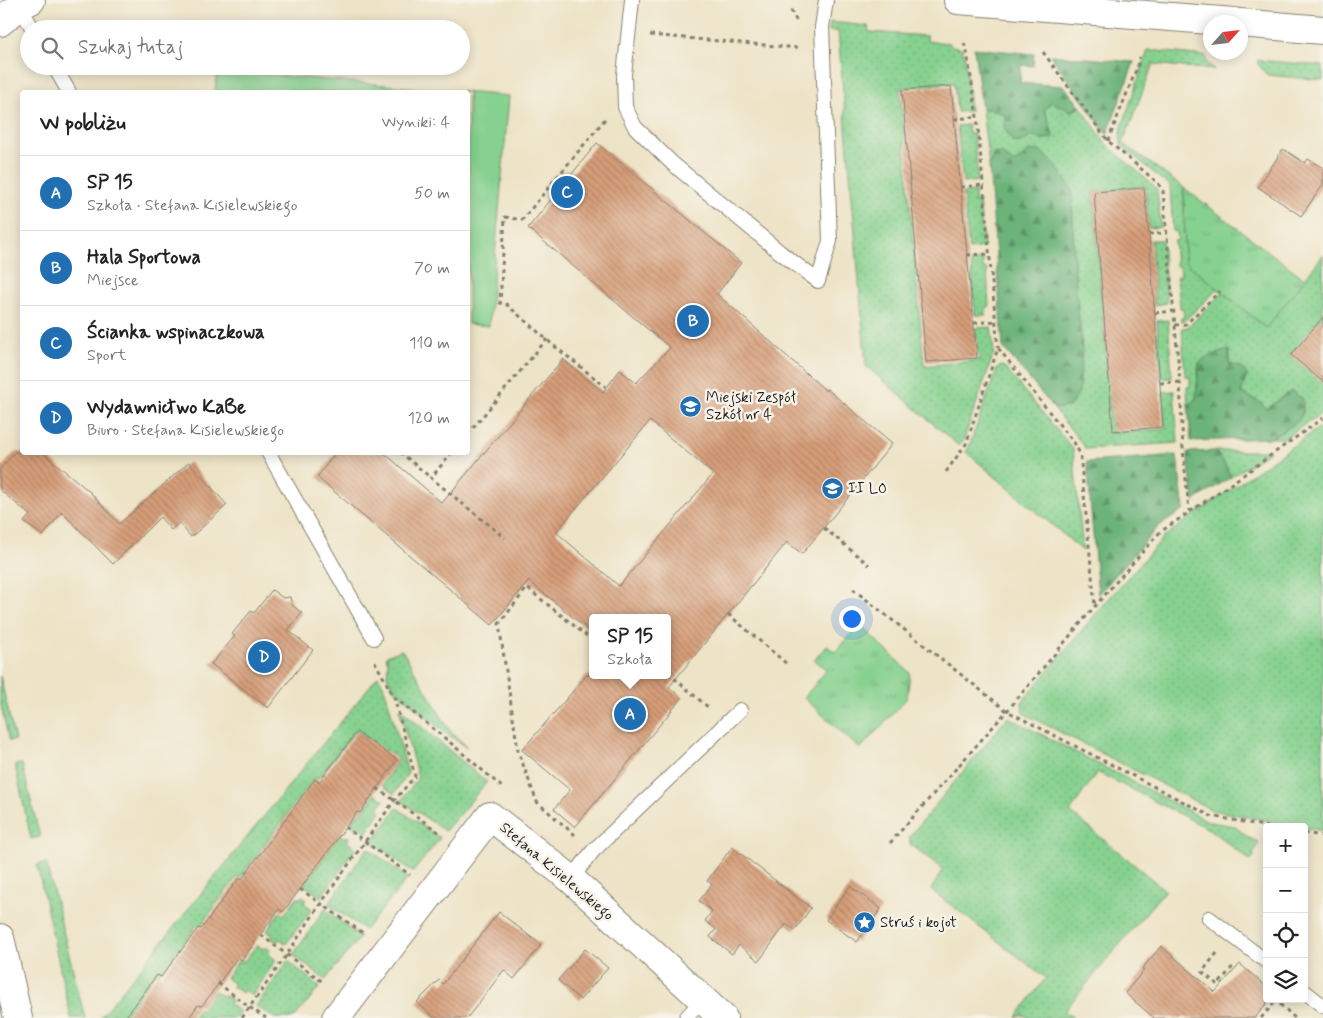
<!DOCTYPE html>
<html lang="pl">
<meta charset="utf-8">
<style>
:root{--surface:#fff;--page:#f2f2f2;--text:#222;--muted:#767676;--line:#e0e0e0;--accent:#1f6fb2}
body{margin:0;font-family:Mynerve,sans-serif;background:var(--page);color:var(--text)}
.controls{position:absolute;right:15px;bottom:15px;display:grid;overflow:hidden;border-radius:5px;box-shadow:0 2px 12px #0003}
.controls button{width:45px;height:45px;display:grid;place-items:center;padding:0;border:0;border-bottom:1px solid var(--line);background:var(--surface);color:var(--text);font:25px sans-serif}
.compass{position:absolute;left:1203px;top:15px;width:45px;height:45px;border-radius:50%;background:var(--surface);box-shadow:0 2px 12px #0003;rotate:63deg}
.you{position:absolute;left:851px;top:618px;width:18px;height:18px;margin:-12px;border:4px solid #fff;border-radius:50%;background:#1a73e8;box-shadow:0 0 0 8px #1a73e833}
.badge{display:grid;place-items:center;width:32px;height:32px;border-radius:50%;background:var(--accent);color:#fff;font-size:16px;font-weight:700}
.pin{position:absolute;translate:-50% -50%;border:2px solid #fff;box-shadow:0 1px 5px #0006}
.popup{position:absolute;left:589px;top:614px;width:82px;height:65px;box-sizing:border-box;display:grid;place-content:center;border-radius:5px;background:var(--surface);filter:drop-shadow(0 1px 4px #0005);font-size:16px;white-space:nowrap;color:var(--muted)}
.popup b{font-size:19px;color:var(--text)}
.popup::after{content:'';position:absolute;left:50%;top:100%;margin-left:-10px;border:10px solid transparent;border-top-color:var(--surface)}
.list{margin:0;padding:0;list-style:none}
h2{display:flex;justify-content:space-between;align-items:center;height:65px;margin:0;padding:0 20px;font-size:21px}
h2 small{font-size:16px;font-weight:400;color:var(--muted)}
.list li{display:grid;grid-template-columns:32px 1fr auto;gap:15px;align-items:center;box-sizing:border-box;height:75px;padding:0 20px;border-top:1px solid var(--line)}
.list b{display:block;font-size:19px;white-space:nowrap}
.list p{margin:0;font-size:16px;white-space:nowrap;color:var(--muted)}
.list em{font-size:16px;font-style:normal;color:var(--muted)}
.icon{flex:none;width:28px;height:28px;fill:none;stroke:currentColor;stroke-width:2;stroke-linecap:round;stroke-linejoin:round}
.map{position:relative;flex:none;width:1323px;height:1018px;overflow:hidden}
.search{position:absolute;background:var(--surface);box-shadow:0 2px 12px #0003;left:20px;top:20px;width:450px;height:55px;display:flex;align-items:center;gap:12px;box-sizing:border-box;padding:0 18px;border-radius:28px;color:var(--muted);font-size:19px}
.panel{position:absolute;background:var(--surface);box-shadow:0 2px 12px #0003;left:20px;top:90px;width:450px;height:365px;border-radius:5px}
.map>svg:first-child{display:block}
</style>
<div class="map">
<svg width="1323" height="1018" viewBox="0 0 1323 1018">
<defs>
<pattern id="grass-dots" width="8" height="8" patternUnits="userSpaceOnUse" patternTransform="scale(1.25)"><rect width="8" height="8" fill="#86d18f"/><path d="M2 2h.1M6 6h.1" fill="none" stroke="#73b37b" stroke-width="1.8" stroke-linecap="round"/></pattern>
<pattern id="forest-firs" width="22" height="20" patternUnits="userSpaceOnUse" patternTransform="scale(1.25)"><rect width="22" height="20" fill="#6cb37a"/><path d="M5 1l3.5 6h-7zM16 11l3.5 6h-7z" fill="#589163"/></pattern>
<pattern id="park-tufts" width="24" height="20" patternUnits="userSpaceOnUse" patternTransform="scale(1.25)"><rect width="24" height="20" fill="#86d18f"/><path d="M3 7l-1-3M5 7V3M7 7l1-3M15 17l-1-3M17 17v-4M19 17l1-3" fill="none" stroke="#73b37b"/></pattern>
<pattern id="building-back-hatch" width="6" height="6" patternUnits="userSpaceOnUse" patternTransform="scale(1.25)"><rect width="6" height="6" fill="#d79e79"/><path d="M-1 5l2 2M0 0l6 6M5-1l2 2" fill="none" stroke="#ae8062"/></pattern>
</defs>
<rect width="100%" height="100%" fill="#f7f3e8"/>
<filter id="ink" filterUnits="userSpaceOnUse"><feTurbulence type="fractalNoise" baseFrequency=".02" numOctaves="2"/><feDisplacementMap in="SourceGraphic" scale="10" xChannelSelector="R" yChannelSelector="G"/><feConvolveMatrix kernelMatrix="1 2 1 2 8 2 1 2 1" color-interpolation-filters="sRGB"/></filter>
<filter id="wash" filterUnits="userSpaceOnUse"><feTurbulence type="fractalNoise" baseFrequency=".0096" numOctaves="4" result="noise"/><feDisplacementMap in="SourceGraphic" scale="20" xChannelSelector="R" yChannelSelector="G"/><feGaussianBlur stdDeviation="1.12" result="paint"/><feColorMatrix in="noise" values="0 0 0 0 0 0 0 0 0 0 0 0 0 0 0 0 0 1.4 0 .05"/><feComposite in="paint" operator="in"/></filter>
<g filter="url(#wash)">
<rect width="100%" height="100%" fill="#ede3c6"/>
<path fill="url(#grass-dots)" stroke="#517656" d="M830,22L868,26L869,32L927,36V41L949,43L952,46L962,48L965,58L970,111L957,112L954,83L900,88L924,366L979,360L975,328L991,327L994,353L963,442L959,446L866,366L838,31H829Z
M1148,50L1206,56V61L1214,70L1153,64L1123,143L1184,188L1185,261L1218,289L1184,321H1181V318L1184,317L1183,308H1180L1177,276H1181L1180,267L1176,266L1174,241L1178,240L1177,232L1173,231L1170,186L1166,182L1161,179L1121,145L1120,133Z
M1258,60L1323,66V80L1267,75L1258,64Z
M1052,102L1071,111L1081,107L1107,145L1152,184L1157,190L1161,227L1149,228L1145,186L1093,192L1112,433L1165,429L1163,392L1174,391L1178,443L1085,449L1084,446L1055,410L1059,408L1070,406L1074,263L1072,190L1029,151L1019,160L1012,164L1001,153L994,154L989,165L982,109H990L1005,115L1004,127L1013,142H1023L1031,136L1041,139L1053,138L1050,124L1044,109Z
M968,125L969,134H974L978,181L963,183L957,126Z
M975,192V202L979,201L984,247L969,249L963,193Z
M1151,240H1162L1167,303L1155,305Z
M1323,255V315L1289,355L1323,384V412L1285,438H1271L1277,434L1291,391L1267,409L1258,401L1241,393L1242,368L1229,364V351L1199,363L1196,399L1188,405L1187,387H1190V376H1185L1182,328L1188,327L1223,293L1266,328Z
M983,260V269H987L989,307H986V315H975L971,261Z
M1168,320L1172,378H1161L1157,321Z
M1001,366L1004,367L1073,449L1083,551L966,452L969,447L997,369Z
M1323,425V831L1212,810L1023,713L1022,702L1098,611L1164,537L1191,517Z
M1215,451H1270L1231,477L1223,461Z
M402,650L450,731L467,747L447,734L393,688L387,676L388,664L386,656Z
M0,676L15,740L9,741L0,701Z
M378,676L384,687L408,773L394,794L382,785L399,759L356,730L318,779L315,777L240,878L237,877L200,926L197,925L159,974L156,972L123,1018H100Z
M399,708L487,782L445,831L401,801L418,778Z
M1008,717L1210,822L1234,826L1249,838L1259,842L1253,853L1254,856L1251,861L1209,829L1097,772L1070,812L1165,890L1065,1010L1073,1018H1030L1023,1015L1016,1017L1046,978L931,890L943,869L910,844V836Z
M22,764L40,837L31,839L15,765Z
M375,794L384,800L378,808L381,811L366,833L359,827L356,830L354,828L355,826L351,823L357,814L360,815Z
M397,808L440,838L413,872L372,842Z
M340,835L345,838L347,836L349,837L347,842L356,848L321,897L304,885Z
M368,848L408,878L365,930L328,904Z
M46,863L85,1018H71L37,865Z
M302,896L306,899L304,903L312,909L286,944L280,939L277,942L272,939L273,936L267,931L279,912L284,915L297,897L300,899Z
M325,909L360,937L325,980L293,955Z
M257,945L263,949L265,947L270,950L268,953L276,960L252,996L244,990L242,993L232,986L234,984L226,978L239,960L243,962Z
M288,961L320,987L294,1018H274L256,1006Z
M215,991L222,996L223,995L231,1000L229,1004L240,1012L236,1018H192L199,1008L202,1009Z"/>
<path fill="url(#forest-firs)" stroke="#44684b" d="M974,48L1034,54L1033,66L1021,65L1020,83L1064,86L1081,107L1071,111L1052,102L1044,109L1050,124L1053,138L1041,139L1031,136L1023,142H1013L1004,127L1005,115L990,109H982Z
M1050,55L1134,62L1107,135Z
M1029,151H1040L1055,164L1072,190L1074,263L1082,350L1079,392L1070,406L1059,408L1055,410L1003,347L989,165L994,154L1001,153L1013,163L1019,160Z
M1229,350V364L1242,368L1247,375L1241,393L1258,401L1267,409L1291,391L1303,399V412L1298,422L1271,438L1191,441L1188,405L1196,399L1199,363L1208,356Z
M1215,451L1223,461L1231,477L1194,501L1187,452Z
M1177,455L1184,510L1159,526L1098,595L1087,462Z"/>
<path fill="url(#park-tufts)" stroke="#517656" d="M1184,188L1305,279L1266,328L1185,262Z
M859,624L910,673L907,698L860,749L804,698L827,669L814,660L827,646L835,652Z"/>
<path fill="#86d18f" stroke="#517656" d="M217,70L509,96L489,326L468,324V92H215Z"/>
<g id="blocks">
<path fill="url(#building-back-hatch)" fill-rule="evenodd" d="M951,86L977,358L926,362L902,90Z
M597,143L741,263L717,294L826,391L827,389L892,444L802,554L787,542L669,687L682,698L575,827L554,809L570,790L522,750L587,675H668V618H592V633L529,581L492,625L317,477L336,452H383L442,503L563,359L603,392L620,370L636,383L670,348L528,228ZM650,421L713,474L619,586L556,532Z
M1283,149L1305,163L1308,159L1323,168V185L1301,216L1258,187Z
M1144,188L1149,234L1163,427L1113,431L1094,192Z
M1323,317V382L1291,355Z
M15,452H42L90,492L119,524L189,462L227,505L191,537L179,523L171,530L160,517L113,564L62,512L43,536L24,522L30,515L0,490V469Z
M272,590L283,598L290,597L292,605L302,613L288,630L313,650L268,708L211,664L235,636L232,634L251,611L254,613Z
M357,732L397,760L360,813L357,812L283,912L279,909L242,960L238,957L202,1006L198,1005L189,1018H125L157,975L161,977L198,928L201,929L239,878L241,880L315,779L319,782Z
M732,847L811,908L795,930L786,924L759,961L739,945L732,954L710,937L716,929L705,921L712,911L699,901L712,884L707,881Z
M850,886L881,909L857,942L826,920Z
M499,912L541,945L514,979L504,970L467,1018H434L417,1002L439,980L443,984Z
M1161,946L1215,992L1240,964L1267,987V999H1270L1255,1018H1154L1125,993L1144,970L1142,969Z
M585,949L608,968L580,1000L558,980Z"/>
</g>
</g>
<g filter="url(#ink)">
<use href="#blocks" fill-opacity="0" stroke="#848071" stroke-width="1"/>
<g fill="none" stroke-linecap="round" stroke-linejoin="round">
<defs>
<path id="service" d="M632,0L624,75L625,107L635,127L673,164L781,253L818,281L830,241L822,27L826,0
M19,6L33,29
M54,66L69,92
M268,452L374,638
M571,879L593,851L740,710
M1209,918L1267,962
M1304,991L1323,1006
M686,1018L703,999"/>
<path id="minor" d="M336,1018L490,816L571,879L723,1018"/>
<path id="tertiary" d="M958,0L1234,22
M0,22L19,6L31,0
M1240,23L1323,30
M0,938L18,1018"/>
</defs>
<use href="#service" stroke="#848071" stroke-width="16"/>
<use href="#minor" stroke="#848071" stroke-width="30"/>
<use href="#tertiary" stroke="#848071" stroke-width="30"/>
<path stroke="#848071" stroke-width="3" stroke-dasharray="4 4" stroke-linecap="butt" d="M791,10L797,22
M650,35L799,48V46
M964,43L967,52L977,117L998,348
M1043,52L1108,141L1158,183L1163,191L1180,382L1183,449L1189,511
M605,119L522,220L505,217L500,303L506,304L553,345L606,387
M954,119L977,117
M1108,141L1138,65L1140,57
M961,187L984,185
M1149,234L1167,233
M967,255L990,254
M1155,313L1173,311
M974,323L996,321
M1175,325L1186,324L1220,291
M1160,383L1180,382
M468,434L547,339
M400,452L431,478
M452,452L431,478L505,538
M946,472L966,444L998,348L1075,444L1080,454L1095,606
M824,528L869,565
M853,589L1007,711L1211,816L1270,827
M728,614L787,664
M668,673L709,708
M394,697L446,739L503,788
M377,788L440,833
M345,827L410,875
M1304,833L1323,836
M575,835L537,802L518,751L499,624L527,588L587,636
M890,843L1007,711L1095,606L1160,532L1225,488L1323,418
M300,889L363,933
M261,935L324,983
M1217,953L1202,972L1218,985L1234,965
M218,983L249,1007L266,1018
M1274,999L1295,1018
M242,1018L286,956L321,903L394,801L415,776L394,697L374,660
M1261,1018L1276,1001"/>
<use href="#service" stroke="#fff" stroke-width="14"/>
<use href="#minor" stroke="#fff" stroke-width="28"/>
<use href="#tertiary" stroke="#fff" stroke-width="28"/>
</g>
</g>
<defs>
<symbol id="school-disc" viewBox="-11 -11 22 22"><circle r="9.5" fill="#1f6fb2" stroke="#f7f3e8"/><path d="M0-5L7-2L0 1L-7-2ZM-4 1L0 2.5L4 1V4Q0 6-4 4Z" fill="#fff"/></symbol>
<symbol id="sight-disc" viewBox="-11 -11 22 22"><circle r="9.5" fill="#1f6fb2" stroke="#f7f3e8"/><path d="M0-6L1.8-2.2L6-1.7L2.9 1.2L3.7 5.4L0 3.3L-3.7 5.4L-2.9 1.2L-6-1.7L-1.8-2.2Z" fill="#fff"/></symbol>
</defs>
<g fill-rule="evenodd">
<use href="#school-disc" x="678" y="394" width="25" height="25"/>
<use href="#school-disc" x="820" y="476" width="25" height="25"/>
<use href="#sight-disc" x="852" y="910" width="25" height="25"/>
</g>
<g text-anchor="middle" stroke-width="5" stroke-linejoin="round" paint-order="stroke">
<g font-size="15" fill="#1c1c1c" stroke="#f7f3e8" text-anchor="start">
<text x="706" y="402">Miejski Zespół<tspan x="706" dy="17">Szkół nr 4</tspan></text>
<text x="848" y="493">II LO</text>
<text x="880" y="927">Struś i kojot</text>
</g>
<g font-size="15" fill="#1c1c1c" stroke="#f7f3e8">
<text transform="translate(557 871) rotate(40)" y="5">Stefana Kisielewskiego</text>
</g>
</g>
</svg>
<div class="controls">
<button>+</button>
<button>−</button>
<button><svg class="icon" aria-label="locate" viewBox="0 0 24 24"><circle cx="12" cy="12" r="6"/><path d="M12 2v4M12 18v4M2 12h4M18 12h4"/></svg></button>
<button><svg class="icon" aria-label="layers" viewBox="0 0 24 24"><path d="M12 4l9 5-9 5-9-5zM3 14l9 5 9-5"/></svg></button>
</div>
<svg class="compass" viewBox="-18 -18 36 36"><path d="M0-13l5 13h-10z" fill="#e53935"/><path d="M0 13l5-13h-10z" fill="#767676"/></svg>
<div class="you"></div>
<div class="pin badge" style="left:630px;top:714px">A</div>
<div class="popup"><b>SP 15</b>Szkoła</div>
<div class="pin badge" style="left:693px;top:321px">B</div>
<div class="pin badge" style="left:567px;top:192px">C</div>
<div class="pin badge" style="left:264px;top:657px">D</div>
<div class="search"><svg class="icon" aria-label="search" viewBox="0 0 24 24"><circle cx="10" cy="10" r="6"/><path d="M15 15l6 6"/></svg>Szukaj tutaj</div>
<section class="panel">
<h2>W pobliżu<small>Wyniki: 4</small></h2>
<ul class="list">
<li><span class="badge">A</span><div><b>SP 15</b><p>Szkoła · Stefana Kisielewskiego</p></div><em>50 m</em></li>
<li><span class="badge">B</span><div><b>Hala Sportowa</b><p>Miejsce</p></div><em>70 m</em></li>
<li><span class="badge">C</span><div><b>Ścianka wspinaczkowa</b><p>Sport</p></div><em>110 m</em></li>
<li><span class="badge">D</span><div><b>Wydawnictwo KaBe</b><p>Biuro · Stefana Kisielewskiego</p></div><em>120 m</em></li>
</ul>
</section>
</div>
